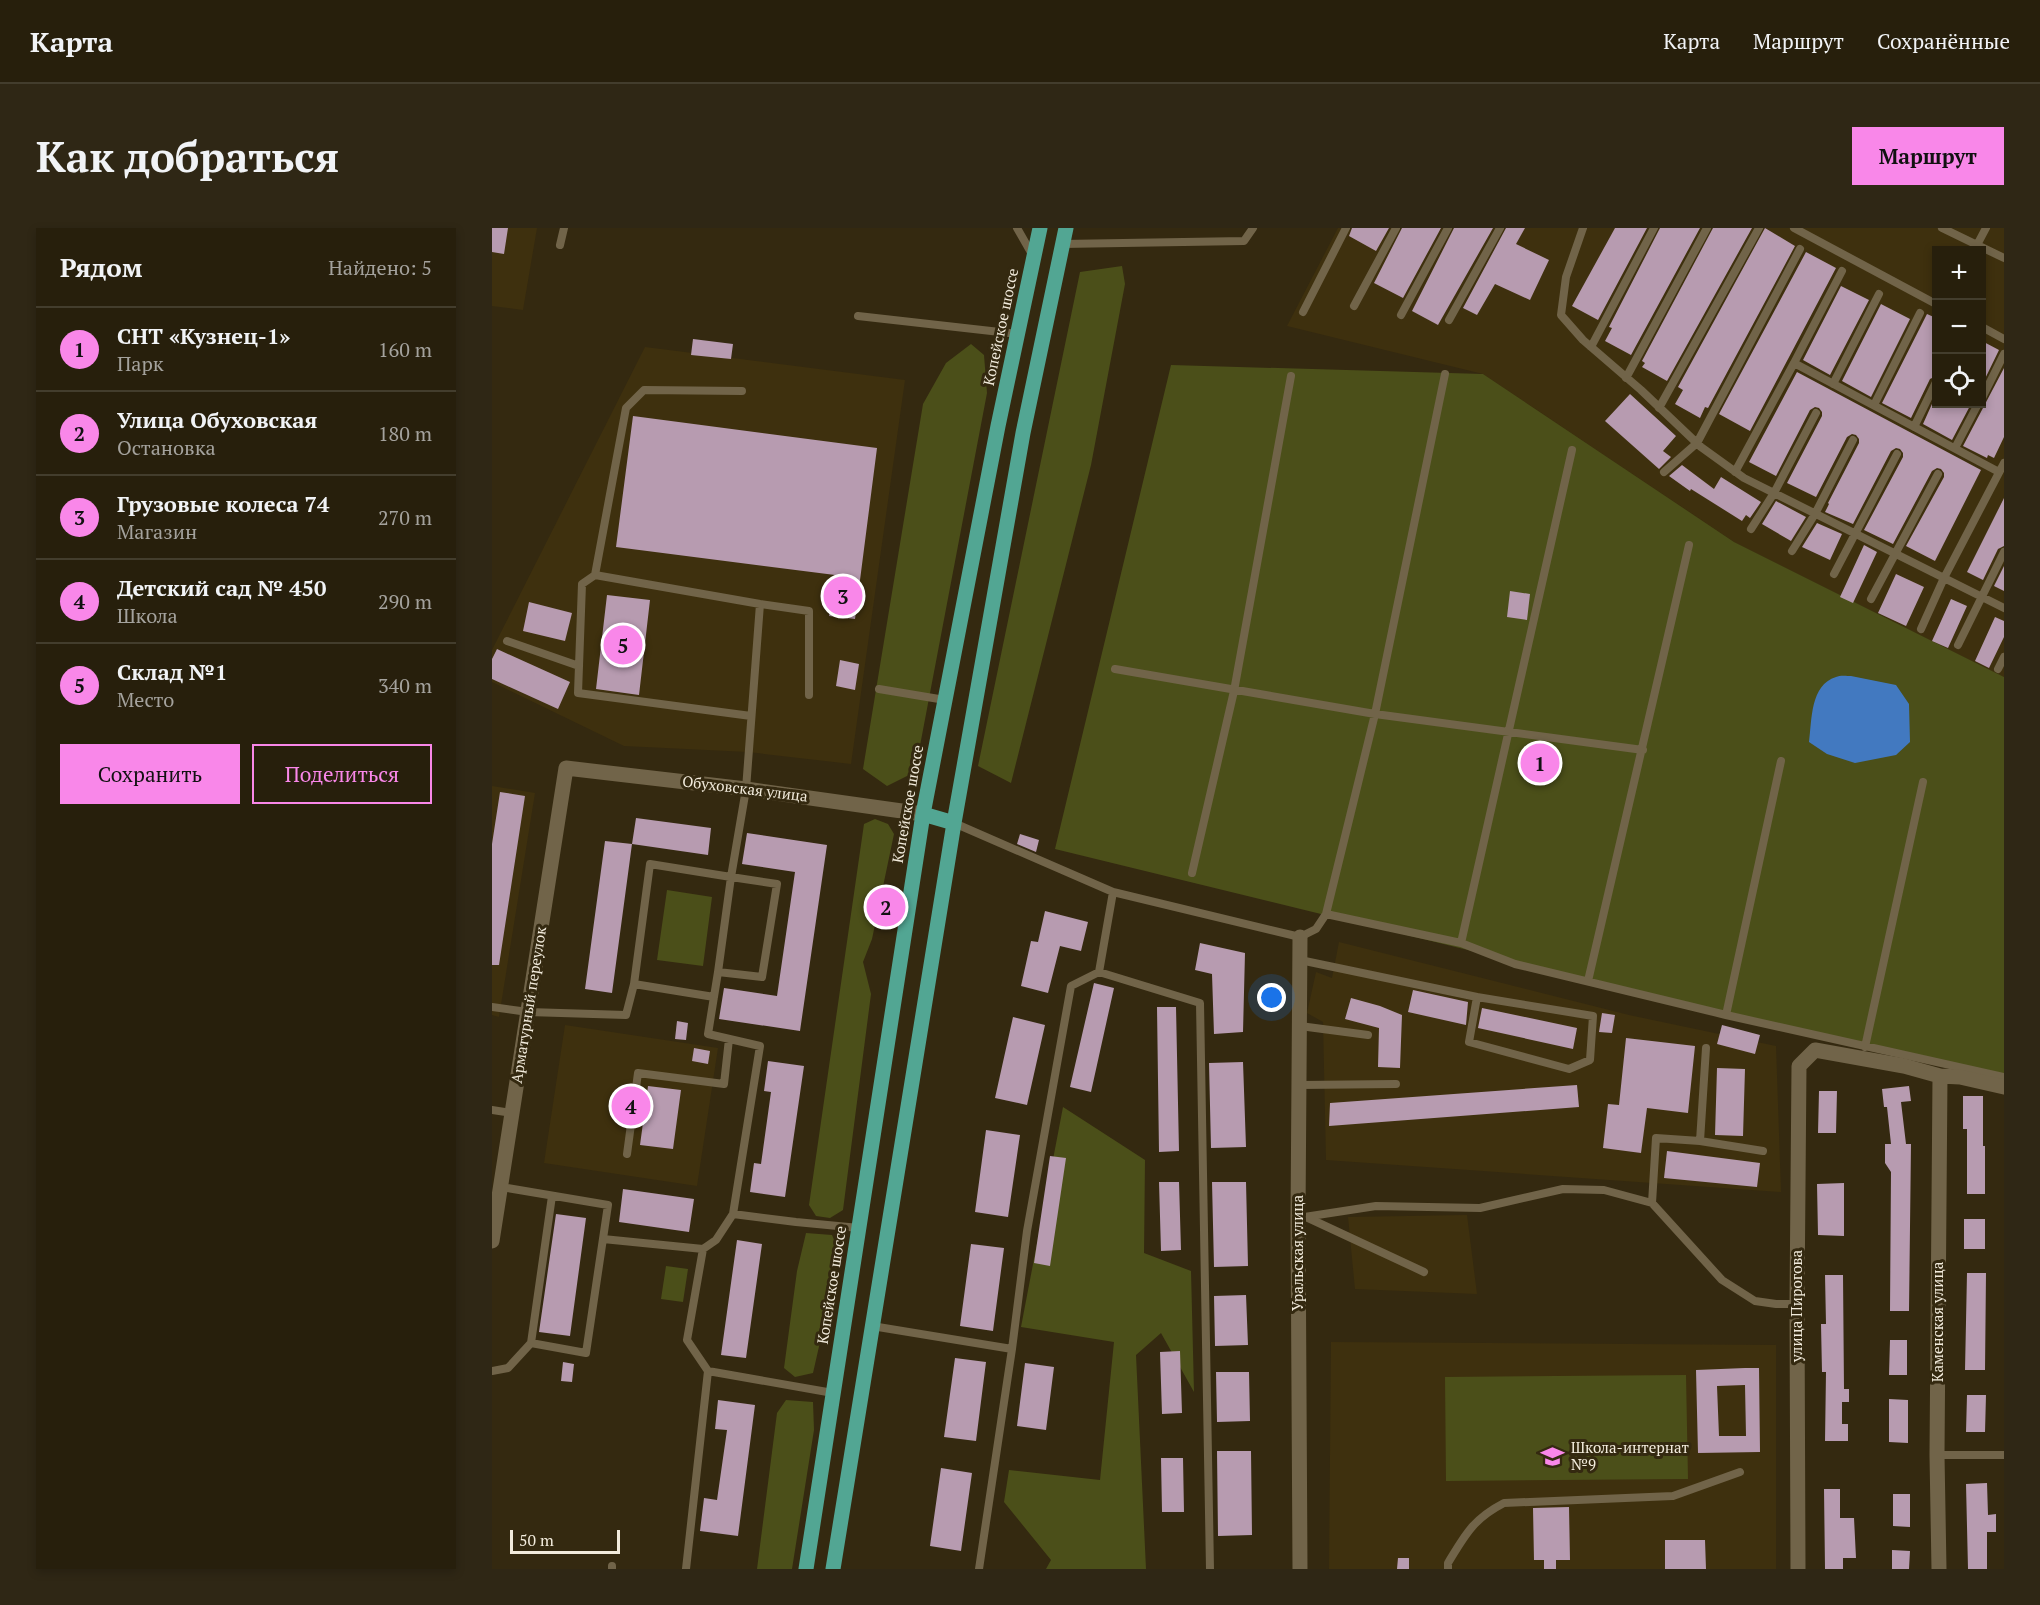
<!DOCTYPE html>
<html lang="ru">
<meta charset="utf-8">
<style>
:root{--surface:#271f0c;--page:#2f2715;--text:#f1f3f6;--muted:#a4a29d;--line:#433d2d;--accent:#f987e9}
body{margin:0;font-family:"PT Serif",serif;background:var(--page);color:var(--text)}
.controls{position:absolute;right:18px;top:18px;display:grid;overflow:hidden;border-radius:0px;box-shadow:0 3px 9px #0003}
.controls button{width:54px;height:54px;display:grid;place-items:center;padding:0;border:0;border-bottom:2px solid var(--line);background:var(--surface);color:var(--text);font:30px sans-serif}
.scale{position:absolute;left:18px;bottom:15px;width:110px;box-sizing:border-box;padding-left:6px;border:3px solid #f2ebdc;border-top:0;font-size:16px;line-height:21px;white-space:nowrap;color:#f2ebdc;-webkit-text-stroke:4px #342910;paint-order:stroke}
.you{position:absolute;left:780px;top:770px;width:21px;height:21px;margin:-15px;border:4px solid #fff;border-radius:50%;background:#1a73e8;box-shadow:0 0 0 9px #1a73e833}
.badge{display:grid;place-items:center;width:39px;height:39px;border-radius:50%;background:var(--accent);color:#111;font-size:20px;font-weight:700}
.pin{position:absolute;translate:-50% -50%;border:3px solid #fff;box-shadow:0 2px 6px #0006}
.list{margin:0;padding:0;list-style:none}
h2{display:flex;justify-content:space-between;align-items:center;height:78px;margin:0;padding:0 24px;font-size:26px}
h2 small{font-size:20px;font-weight:400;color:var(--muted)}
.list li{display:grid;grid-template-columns:39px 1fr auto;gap:18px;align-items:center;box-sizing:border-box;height:84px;padding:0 24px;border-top:2px solid var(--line)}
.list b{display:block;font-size:22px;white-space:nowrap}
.list p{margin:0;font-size:20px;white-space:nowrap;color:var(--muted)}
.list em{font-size:20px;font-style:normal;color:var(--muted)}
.actions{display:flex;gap:12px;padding:18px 24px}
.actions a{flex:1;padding:14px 0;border:2px solid var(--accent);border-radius:0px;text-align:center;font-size:21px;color:var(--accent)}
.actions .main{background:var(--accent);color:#111}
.icon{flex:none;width:33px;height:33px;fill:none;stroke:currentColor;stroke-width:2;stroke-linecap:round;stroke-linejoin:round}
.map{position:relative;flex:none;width:1512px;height:1341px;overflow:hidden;border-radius:0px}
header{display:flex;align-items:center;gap:36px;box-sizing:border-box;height:84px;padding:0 30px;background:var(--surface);border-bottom:2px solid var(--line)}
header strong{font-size:28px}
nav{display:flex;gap:33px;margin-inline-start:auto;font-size:21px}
.intro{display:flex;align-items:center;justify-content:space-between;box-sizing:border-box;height:144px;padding:0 36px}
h1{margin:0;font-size:42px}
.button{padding:15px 27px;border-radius:0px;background:var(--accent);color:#111;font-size:21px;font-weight:700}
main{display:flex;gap:36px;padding:0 36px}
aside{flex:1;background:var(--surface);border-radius:0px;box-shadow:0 3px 9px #0003}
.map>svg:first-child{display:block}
</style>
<header>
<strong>Карта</strong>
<nav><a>Карта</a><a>Маршрут</a><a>Сохранённые</a></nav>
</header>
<div class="intro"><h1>Как добраться</h1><a class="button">Маршрут</a></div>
<main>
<aside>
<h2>Рядом<small>Найдено: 5</small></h2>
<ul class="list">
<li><span class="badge">1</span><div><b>СНТ «Кузнец-1»</b><p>Парк</p></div><em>160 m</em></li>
<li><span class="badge">2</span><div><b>Улица Обуховская</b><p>Остановка</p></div><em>180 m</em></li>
<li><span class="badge">3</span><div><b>Грузовые колеса 74</b><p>Магазин</p></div><em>270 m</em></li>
<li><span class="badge">4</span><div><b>Детский сад № 450</b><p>Школа</p></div><em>290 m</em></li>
<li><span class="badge">5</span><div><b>Склад №1</b><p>Место</p></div><em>340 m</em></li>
</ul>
<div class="actions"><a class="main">Сохранить</a><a>Поделиться</a></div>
</aside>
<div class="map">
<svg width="1512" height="1341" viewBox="0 0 1512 1341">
<rect width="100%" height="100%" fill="#342910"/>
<path fill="#3e300e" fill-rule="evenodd" d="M0,0H45L31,82L0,78Z
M846,0H1512V449L1242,314L991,146L795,98ZM1444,22H1490V176H1444Z
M153,119L413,152L359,536L256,524L132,518L0,454V422Z
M0,558L43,565L7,789L0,787Z
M847,714L1137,787L1284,818L1289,964L834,932L831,794L815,785L824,744L840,750Z
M73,797L226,820L205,958L52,935Z
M975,987L985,1066L863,1061L856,989Z
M839,1114L1284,1117V1341H837Z"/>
<path fill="#4b4f19" d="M630,38L633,56L599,237L519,555L486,538L588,44Z
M479,116L492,127L495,165L423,544L395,558L371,541L431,176L454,135Z
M679,137L991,146L1242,314L1512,449V853L563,621Z
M383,591L396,596L402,606L380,711L371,734L379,766L351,982L338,990L324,988L317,977L372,596Z
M175,662L220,669L211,738L165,732Z
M571,879L653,932L652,1025L699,1043L702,1164L669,1105L644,1127L654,1341H554L559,1332L512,1274L517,1242L608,1252L622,1114L529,1099Z
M314,1005L340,1007L348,1026L321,1145L303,1149L292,1140L305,1043Z
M174,1038L196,1041L191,1074L169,1071Z
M1194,1147L1196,1251L954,1253L953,1149Z
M294,1172L321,1174L322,1202L300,1341H265L285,1185Z"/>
<path fill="#4279c0" d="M1359,448L1404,457L1417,476L1418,514L1404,527L1363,535L1335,526L1317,514C1320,492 1318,457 1344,449C1348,447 1355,448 1359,448Z"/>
<path fill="#b79bb0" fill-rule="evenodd" d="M0,0H16L12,26L0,24Z
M860,0H897L884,23L857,8Z
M910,0H949L911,70L882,55Z
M962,0H1001L946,97L920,83Z
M1014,0H1033L1024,16L1057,32L1038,72L1003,56L985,87L971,80Z
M1123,0H1155L1106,92L1080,78Z
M1168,0H1208L1139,127L1113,113L1120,100L1117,99Z
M1221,0H1260L1175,153L1150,139L1153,135L1150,133Z
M1273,0L1303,18L1216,180L1213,179L1208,190L1183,176L1191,162L1186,159Z
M1314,24L1344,40L1258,203L1227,186Z
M1349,58L1377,72L1338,147L1311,132Z
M1389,76L1418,91L1379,169L1350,153Z
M1435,86L1444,90V148L1438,151L1419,190L1390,175Z
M201,111L241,116L239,131L199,127Z
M1490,113L1507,122L1490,157Z
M1512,140V209L1502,230L1496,227L1495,230L1471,218Z
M1305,144L1489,242L1443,333L1414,318L1452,249V245L1449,241L1445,240L1440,243L1401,316L1372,302L1411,229V225L1408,221L1404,220L1399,223L1361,296L1333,284L1337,276L1336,275L1367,215V211L1364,207L1360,206L1355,209L1324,269L1295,255L1330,188V184L1327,180L1323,179L1318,182L1284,248L1257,234Z
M1138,166L1184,208L1171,223L1179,229L1167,241L1113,193Z
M1444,167V176H1479L1460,212L1431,196Z
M141,188L385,220L363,391L337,388L343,347L124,319Z
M1190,237L1222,261L1229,249L1269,274L1258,290L1254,287L1250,293L1199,261L1198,263L1177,248Z
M1512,270V318L1506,321L1491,352L1475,344Z
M1284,273L1314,289L1299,313L1270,296Z
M1325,295L1350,306L1338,332L1310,319Z
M1372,317L1385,324L1361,375L1348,369Z
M1512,338V363L1502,358Z
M1404,346L1432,359L1414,398L1386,385Z
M1018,363L1038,366L1035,392L1015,389Z
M115,367L158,372L147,467L104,461Z
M1459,371L1475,378L1456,420L1440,413Z
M37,374L80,385L73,413L31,403Z
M1503,389L1512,393V409L1497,440L1483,433Z
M5,421L78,454L66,481L0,451V431Z
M348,432L367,436L363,462L344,458Z
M8,564L33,568L7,737H0V616Z
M144,590L219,600L216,627L140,616Z
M255,605L335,617L308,803L227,791L232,760L285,768L303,644L250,636Z
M528,606L547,612L544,624L525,616Z
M113,613L140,616L120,765L93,761Z
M553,683L596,694L589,723L568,718L556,765L529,758L539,713L546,714Z
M708,715L753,725L751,804L722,806L720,746L703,742Z
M602,755L622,760L599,864L578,859Z
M921,762L976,774L974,797L916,784Z
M859,770L888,778L910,787L908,840L886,839L887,800L853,791Z
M665,779H684L687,923L667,924Z
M990,780L1085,800L1081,821L986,800Z
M1110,785L1123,787L1120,805L1107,804Z
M521,789L553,797L535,877L503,870Z
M185,793L196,795L194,812L183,811Z
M1230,797L1268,807L1263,826L1225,816Z
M1134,810L1203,818L1196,885L1155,880L1149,925L1111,920L1116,876L1127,877Z
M202,820L218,823L216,836L200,833Z
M276,833L312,838L293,969L258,964L262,935L269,936L279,864L272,863Z
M751,834L754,919L719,920L717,835Z
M1225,840L1253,841L1251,908L1223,907Z
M1085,857L1087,879L837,898L838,875Z
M156,858L189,862L181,921L148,917Z
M1417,858L1419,873L1409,874L1414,916H1419L1417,1083H1398L1399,944L1393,935V916H1399L1395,879H1392L1390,861Z
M1327,863H1345L1344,905H1326Z
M1471,868H1491V918H1493V966H1475V901H1471Z
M494,902L528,907L516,989L483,984Z
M1175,923L1268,935L1265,959L1172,950Z
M558,928L574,930L558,1038L542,1035Z
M667,954H687L689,1022L669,1023Z
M720,954H754L756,1038L722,1039Z
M1352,955V1008L1326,1007L1325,956Z
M131,961L202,971L197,1004L127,994Z
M64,986L94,990L78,1108L47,1104Z
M1472,991H1493V1021H1472Z
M245,1012L270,1016L254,1130L229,1127Z
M479,1016L512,1020L501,1103L468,1098Z
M1475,1045H1494L1493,1142H1473Z
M1333,1047H1351L1352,1161H1357V1174H1350V1196H1356V1213H1333L1334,1144H1330L1329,1096H1334Z
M754,1067L756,1117L723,1118L722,1068Z
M1398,1112H1415V1147H1397Z
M688,1123L690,1185L670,1186L668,1124Z
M463,1130L494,1134L484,1213L452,1209Z
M71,1134L82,1136L80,1154L69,1153Z
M533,1135L562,1139L554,1202L525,1198Z
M1253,1140H1267L1268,1224L1206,1225L1204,1142ZM1253,1157L1254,1208H1227L1225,1158Z
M724,1144H757L758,1193L725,1194Z
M1475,1167H1494L1493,1204H1474Z
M1397,1171L1416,1172V1215L1397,1214Z
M226,1172L263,1177L246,1308L208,1303L212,1270L225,1272L235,1202L223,1201Z
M725,1223H759L760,1307L726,1308Z
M669,1230H691L692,1284H670Z
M449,1240L480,1245L469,1323L438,1318Z
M1495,1255L1496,1287L1504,1286V1304H1495V1341H1476L1474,1256Z
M1332,1261H1348V1290H1362L1364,1330H1351V1341H1333Z
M1401,1266H1418V1299L1401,1298Z
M1077,1279L1078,1332H1064V1341H1052V1332H1042L1041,1280Z
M1173,1312H1213L1214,1341H1173Z
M1400,1322L1418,1323L1417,1341H1400Z
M906,1330H917V1341H905Z"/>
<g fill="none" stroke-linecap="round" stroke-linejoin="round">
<path stroke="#716449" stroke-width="8" d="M525,0L541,28
M1091,0L1074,49L1069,87L1091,112L1149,162L1209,219L1252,250L1512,380
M1302,0L1444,76
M1450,0L1512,30
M570,16L752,13L761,0
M68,17L72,0
M1485,17L1494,0
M862,78L904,0
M811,84L854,0
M909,87L956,0
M366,88L526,106
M957,92L1008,0
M1490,99L1512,111
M1099,119L1162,0
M1302,135L1350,43
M1134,150L1215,0
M1341,156L1387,66
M250,163L152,162L134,180L103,347L90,356L86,465L259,488
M1490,170L1512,126
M1382,177L1428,85
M1167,180L1267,0
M1422,199L1444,154
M1463,220L1486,176
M1172,244L1205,215L1308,21
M1243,244L1302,135L1507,244
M1259,301L1282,265L1324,185
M1300,323L1323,286L1361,212
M1342,346L1405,226
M103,347L268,376L317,383V467
M1379,371L1446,246
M1429,401L1452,350L1512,235
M15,413L87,438
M1466,417L1512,324
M623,441L883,486L1151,522
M1506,441L1512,429
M387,461L453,472
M462,595L621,664L808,709L824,701L834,686L969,715L1023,736L1234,787L1512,849
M700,645L742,463L799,148
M834,686L883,486L953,146
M969,715L1080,222
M808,732L985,769L977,814L1077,841L1098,832L1101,788L985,769
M607,744L708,775L718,1341
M1096,753L1197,317
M222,769L142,756L158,636L239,649L226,744
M0,779L36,784L134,787L142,756
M1234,787L1289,533
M808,798L876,807
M1373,819L1431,554
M808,857L904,856
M0,882L20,885
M1208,913L1271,923
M135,926L146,845L232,856L237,811
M1160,975L1164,910L1208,913L1214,820
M241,986L268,818L216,806L226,744L270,749L285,656L239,649L254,561L268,376
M814,989L932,1044
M806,990L884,978L988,980L1071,961L1112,962L1160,975L1230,1052L1263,1073L1284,1076H1305
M111,1011L211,1021L224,1012L241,986L304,994L367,1000
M380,1098L520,1121
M39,1115L60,968
M0,1143L16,1140L39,1115L94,1125L116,977L9,959
M216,1143L341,1165
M1445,1227H1512
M120,1341V1338
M194,1341L216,1143L195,1112L211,1021
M487,1341L520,1121L535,1003L579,758L607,744L621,664
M956,1341V1335C973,1307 981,1291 1012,1275L1181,1268L1248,1244"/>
<path stroke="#716449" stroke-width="15" d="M0,1013L74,540L254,561L431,586
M808,1341L806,990L808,709
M1306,1341L1305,1076L1307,838L1323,822L1412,838L1448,848L1468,849L1512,859
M1447,1341L1445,1227L1448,848"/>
<path stroke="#52a693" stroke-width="15" d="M431,586L462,595
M314,1341L431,586L506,198L548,0
M341,1341L462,595L531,205L574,0"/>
</g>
<defs>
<symbol id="school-bare" viewBox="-9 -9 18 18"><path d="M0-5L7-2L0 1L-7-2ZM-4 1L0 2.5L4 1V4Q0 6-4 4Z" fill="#f987e9" stroke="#342910" stroke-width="2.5" paint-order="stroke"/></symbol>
</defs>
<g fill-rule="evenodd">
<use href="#school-bare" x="1044" y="1212" width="33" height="33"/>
</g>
<g text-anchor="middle" stroke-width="6" stroke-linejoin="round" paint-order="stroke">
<g font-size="15" fill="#f2ebdc" stroke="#342910">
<text transform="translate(509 99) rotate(-78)" y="5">Копейское шоссе</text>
<text transform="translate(253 561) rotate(7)" y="5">Обуховская улица</text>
<text transform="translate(416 576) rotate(-80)" y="5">Копейское шоссе</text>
<text transform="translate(37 777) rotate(-81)" y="5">Арматурный переулок</text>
<text transform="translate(806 1025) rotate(-90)" y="5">Уральская улица</text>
<text transform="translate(340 1057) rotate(-81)" y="5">Копейское шоссе</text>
<text transform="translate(1305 1078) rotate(-90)" y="5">улица Пирогова</text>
<text transform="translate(1446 1094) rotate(-90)" y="5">Каменская улица</text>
</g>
<g font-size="15" fill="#f2ebdc" stroke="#342910" text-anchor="start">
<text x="1079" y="1225">Школа-интернат<tspan x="1079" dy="17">№9</tspan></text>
</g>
</g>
</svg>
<div class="controls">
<button>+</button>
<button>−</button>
<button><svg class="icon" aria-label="locate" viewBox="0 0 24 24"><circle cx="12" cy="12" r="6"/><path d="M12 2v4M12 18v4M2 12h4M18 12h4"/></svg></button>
</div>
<div class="scale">50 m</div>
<div class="you"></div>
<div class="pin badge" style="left:1048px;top:535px">1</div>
<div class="pin badge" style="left:394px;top:679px">2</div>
<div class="pin badge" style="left:351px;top:368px">3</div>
<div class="pin badge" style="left:139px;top:878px">4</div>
<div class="pin badge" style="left:131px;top:417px">5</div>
</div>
</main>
